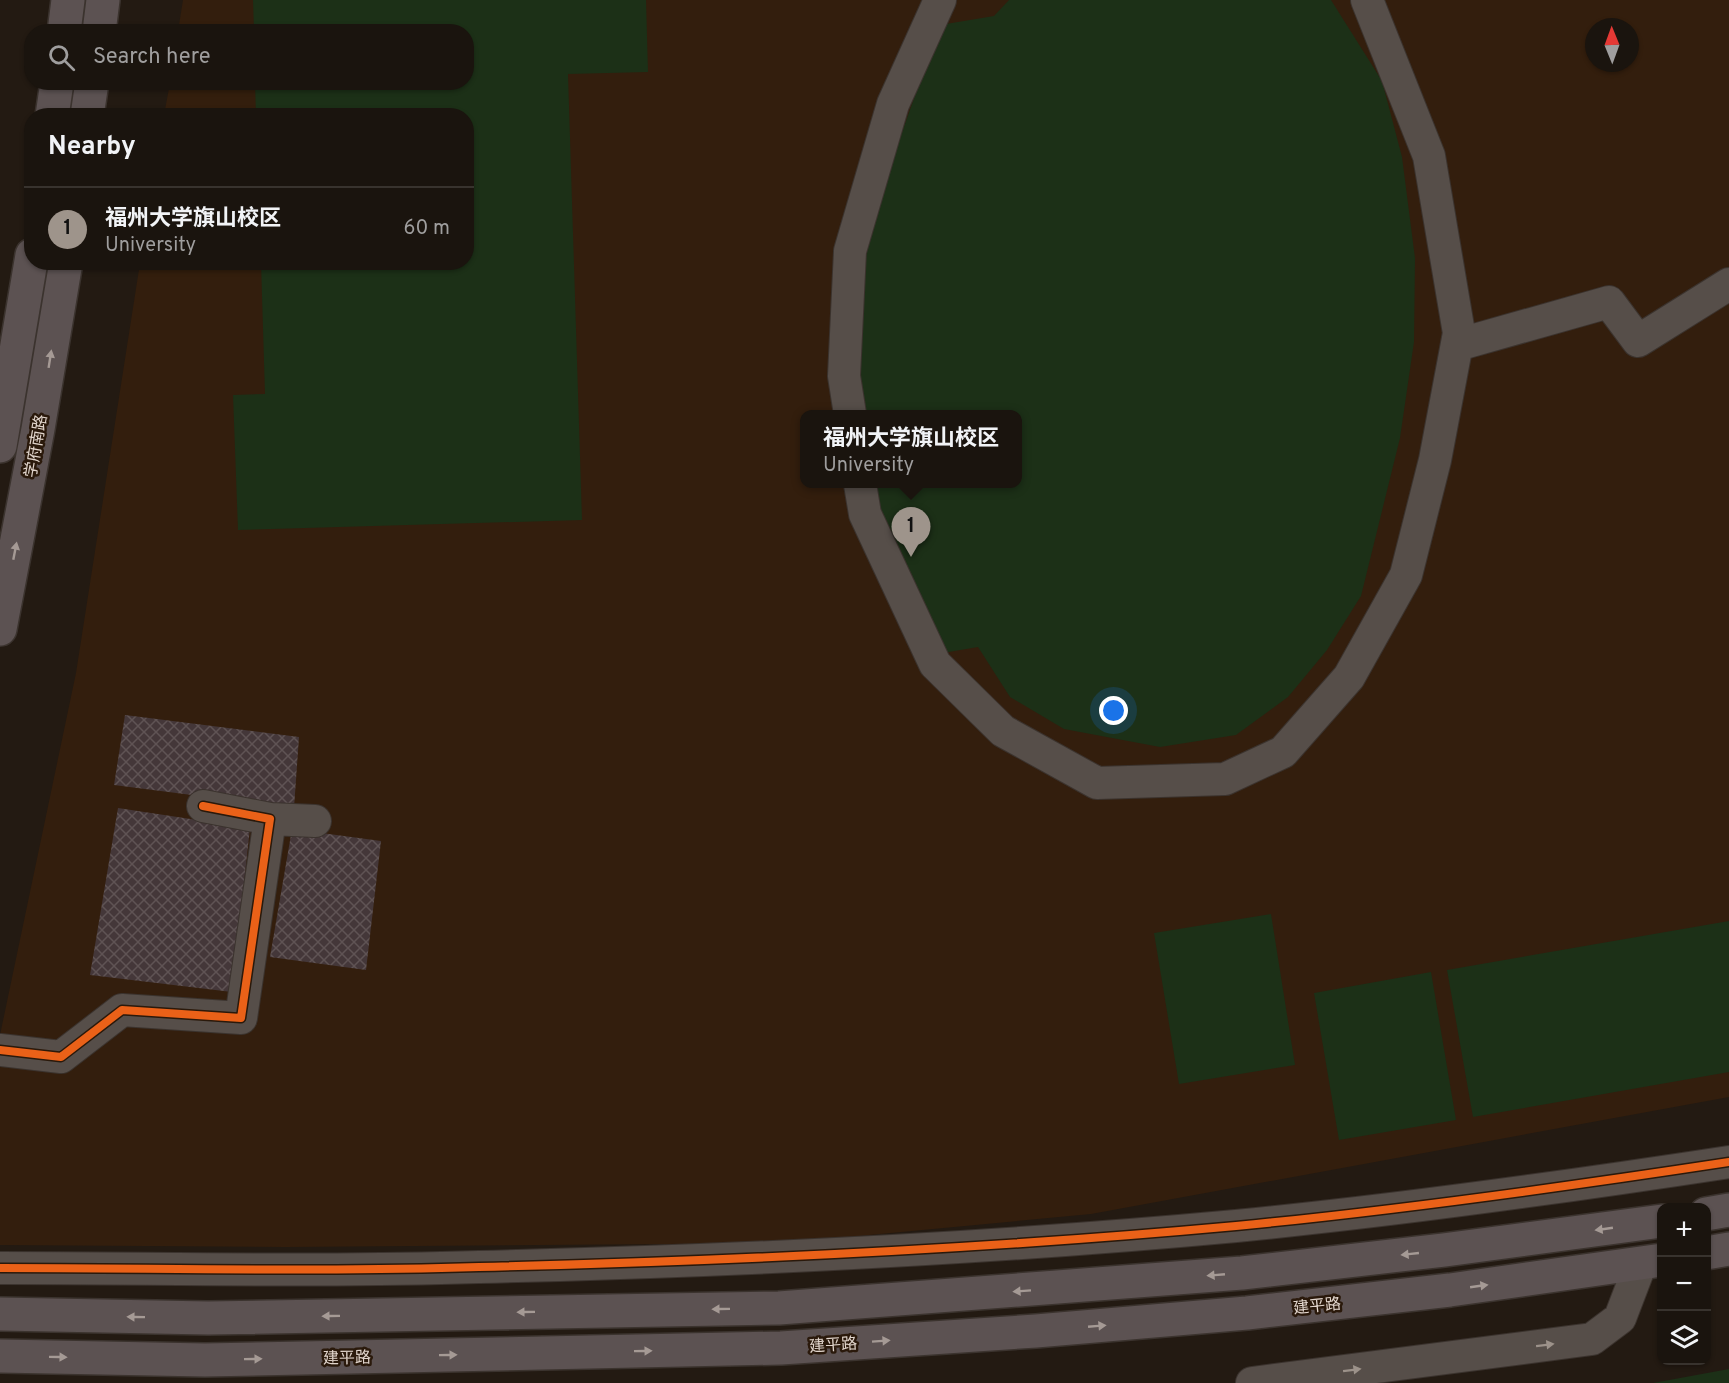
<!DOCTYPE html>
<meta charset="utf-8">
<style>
:root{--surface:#1a140e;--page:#231d17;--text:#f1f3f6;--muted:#9f9e9e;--line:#38332e;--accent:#9e948b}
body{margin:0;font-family:Overpass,"Noto Sans SC",sans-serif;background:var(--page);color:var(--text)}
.controls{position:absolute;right:18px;bottom:18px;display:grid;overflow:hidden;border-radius:12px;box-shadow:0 2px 4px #0004}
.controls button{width:54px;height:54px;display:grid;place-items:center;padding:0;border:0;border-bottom:2px solid var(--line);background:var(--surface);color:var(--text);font:30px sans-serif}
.compass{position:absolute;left:1585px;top:18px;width:54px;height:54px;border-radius:50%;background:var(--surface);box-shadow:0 2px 4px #0004;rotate:359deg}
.you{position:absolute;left:1114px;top:711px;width:21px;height:21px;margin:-15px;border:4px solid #fff;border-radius:50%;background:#1a73e8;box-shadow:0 0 0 9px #1a73e833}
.badge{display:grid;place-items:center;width:39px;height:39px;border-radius:50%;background:var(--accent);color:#111;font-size:20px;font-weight:700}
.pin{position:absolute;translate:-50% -50px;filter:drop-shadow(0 2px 3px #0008)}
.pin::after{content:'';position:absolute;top:32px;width:21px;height:18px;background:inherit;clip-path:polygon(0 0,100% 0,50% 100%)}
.popup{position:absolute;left:800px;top:410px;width:222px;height:78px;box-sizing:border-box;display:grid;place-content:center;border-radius:12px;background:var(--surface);filter:drop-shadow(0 2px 4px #0005);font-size:20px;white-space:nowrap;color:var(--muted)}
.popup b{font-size:22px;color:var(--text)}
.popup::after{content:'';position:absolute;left:50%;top:100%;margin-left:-12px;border:12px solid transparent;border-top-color:var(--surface)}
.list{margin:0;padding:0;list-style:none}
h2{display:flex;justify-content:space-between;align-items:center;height:78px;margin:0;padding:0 24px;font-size:26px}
h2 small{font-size:20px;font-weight:400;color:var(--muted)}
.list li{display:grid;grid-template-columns:39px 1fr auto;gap:18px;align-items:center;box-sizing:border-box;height:84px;padding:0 24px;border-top:2px solid var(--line)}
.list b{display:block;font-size:22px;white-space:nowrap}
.list p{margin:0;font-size:20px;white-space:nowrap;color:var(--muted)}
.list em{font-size:20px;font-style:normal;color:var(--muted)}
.icon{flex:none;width:33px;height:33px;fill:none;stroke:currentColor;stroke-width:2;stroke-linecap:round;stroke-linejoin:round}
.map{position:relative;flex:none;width:1729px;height:1383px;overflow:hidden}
.search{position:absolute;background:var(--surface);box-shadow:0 2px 4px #0004;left:24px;top:24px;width:450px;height:66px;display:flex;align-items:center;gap:15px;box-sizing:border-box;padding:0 21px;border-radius:24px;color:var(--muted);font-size:22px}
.panel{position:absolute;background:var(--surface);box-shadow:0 2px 4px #0004;left:24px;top:108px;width:450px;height:162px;border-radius:24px}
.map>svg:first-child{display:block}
</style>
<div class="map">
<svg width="1729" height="1383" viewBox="0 0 1729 1383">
<defs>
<pattern id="building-cross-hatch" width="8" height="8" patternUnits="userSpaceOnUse" patternTransform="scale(1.5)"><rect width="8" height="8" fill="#443739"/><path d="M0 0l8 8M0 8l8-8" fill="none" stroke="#5f5354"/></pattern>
</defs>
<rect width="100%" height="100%" fill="#231a12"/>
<path fill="#331e0d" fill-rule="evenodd" d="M183,0H1729V1097L1091,1214L784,1243L285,1247L0,1245V1035L76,673L140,263L466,262V116L164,115L170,83L466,82V32L178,31ZM1594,27H1630V63H1594ZM804,414H1018V484H804Z"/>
<path fill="#1c3017" d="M253,0H646L648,72L568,74L582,520L238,530L233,395L265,394L261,263L466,262V116L256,115L255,83L466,82V32L254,31Z
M1009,0H1331L1382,81L1402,157L1415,258L1414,342L1400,438L1361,596L1327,650L1288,697L1236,735L1160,747L1064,729L1010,697L978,647L943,653L878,511L874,484H1018V414H864L858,376L866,234L940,25L994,16Z
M1271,914L1295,1065L1179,1084L1154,933Z
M1729,921V1072L1473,1117L1447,970Z
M1431,972L1456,1120L1339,1140L1314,993Z
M1729,1369V1383H1653Z"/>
<path fill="url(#building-cross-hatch)" d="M125,715L299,737L294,808L114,785Z
M118,808L250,828L232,992L90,975Z
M292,829L381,841L366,970L270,957Z"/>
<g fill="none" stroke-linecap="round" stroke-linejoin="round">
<defs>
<path id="minor" d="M1457,345L1609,302L1638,341L1729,284
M850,414L844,376L850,251L893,104L940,0
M860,484L865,514L935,664L1003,731L1097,783L1225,779L1283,752L1349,677L1406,575L1435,460L1459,333L1429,156L1367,0
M270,819L315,821
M0,1050L61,1057L122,1010L241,1018L270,819L203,806
M0,1268C160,1268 320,1272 479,1267C732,1261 985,1249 1236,1226C1401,1210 1565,1187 1729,1162
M1252,1383L1592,1339L1620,1318L1641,1263"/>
<path id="major" d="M64,32L68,0
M99,32L103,0
M52,116L57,82
M87,116L92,82
M0,446L32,255
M0,629L38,429L66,262
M1706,1214L1729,1210
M1706,1253L1729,1249
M0,1314L208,1318L779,1308L1242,1273L1444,1250L1662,1221
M0,1356L205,1360L781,1348L1036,1331L1247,1313L1450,1290L1662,1260"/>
</defs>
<use href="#minor" stroke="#3b332e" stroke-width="34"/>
<use href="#major" stroke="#3b332e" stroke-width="36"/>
<use href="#minor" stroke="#564e49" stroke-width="32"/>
<use href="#major" stroke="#5c5252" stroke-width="33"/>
<defs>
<path id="cycleway" d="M0,1050L61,1057L122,1010L241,1018L270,819L203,806
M0,1268C160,1268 320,1272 479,1267C732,1261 985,1249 1236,1226C1401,1210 1565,1187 1729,1162"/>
</defs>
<use href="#cycleway" stroke="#2a190b" stroke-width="11"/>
<use href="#cycleway" stroke="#ea6118" stroke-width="8"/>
</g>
<defs><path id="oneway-solid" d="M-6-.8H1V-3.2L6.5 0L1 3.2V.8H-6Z" transform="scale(1.5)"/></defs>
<g fill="#a59a95">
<use href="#oneway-solid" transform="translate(50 359) rotate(-81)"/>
<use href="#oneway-solid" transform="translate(15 551) rotate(-79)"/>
<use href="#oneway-solid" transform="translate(1604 1229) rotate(172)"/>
<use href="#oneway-solid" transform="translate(1410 1254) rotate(174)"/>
<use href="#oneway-solid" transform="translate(1216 1275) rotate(175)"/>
<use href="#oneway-solid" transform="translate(1479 1286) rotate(-8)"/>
<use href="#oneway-solid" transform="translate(1022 1291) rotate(176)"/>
<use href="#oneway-solid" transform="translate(721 1309) rotate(179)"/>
<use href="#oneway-solid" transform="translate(526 1312) rotate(179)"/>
<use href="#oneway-solid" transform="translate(331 1316) rotate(179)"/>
<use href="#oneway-solid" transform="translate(136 1317) rotate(-179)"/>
<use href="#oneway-solid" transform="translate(1097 1326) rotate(-5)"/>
<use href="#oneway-solid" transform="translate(881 1341) rotate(-4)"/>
<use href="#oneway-solid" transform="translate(643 1351) rotate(-1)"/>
<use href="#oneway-solid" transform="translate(448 1355) rotate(-1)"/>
<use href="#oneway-solid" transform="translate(58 1357) rotate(1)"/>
<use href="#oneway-solid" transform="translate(253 1359) rotate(-1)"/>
</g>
<g fill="#9c928a">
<use href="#oneway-solid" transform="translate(1545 1345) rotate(-7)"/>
<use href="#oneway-solid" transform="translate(1352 1370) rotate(-7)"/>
</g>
<g text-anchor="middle" stroke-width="5" stroke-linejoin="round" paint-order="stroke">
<g font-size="16" fill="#e1d5cc" stroke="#2a190b">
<text transform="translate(35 446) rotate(-80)" y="6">学府南路</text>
<text transform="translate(1317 1305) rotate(-6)" y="6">建平路</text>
<text transform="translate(833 1344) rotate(-4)" y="6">建平路</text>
<text transform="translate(347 1357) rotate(-1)" y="6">建平路</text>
</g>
</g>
</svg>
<div class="controls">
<button>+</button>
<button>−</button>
<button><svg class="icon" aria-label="layers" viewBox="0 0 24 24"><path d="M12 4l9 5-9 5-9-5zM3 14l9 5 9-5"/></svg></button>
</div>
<svg class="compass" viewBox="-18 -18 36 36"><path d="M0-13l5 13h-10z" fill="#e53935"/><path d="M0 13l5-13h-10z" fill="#9f9e9e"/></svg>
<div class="you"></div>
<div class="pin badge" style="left:911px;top:557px">1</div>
<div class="popup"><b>福州大学旗山校区</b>University</div>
<div class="search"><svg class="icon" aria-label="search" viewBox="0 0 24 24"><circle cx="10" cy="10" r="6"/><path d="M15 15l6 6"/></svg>Search here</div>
<section class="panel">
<h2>Nearby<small></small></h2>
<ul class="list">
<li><span class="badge">1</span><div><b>福州大学旗山校区</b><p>University</p></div><em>60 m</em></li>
</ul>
</section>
</div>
